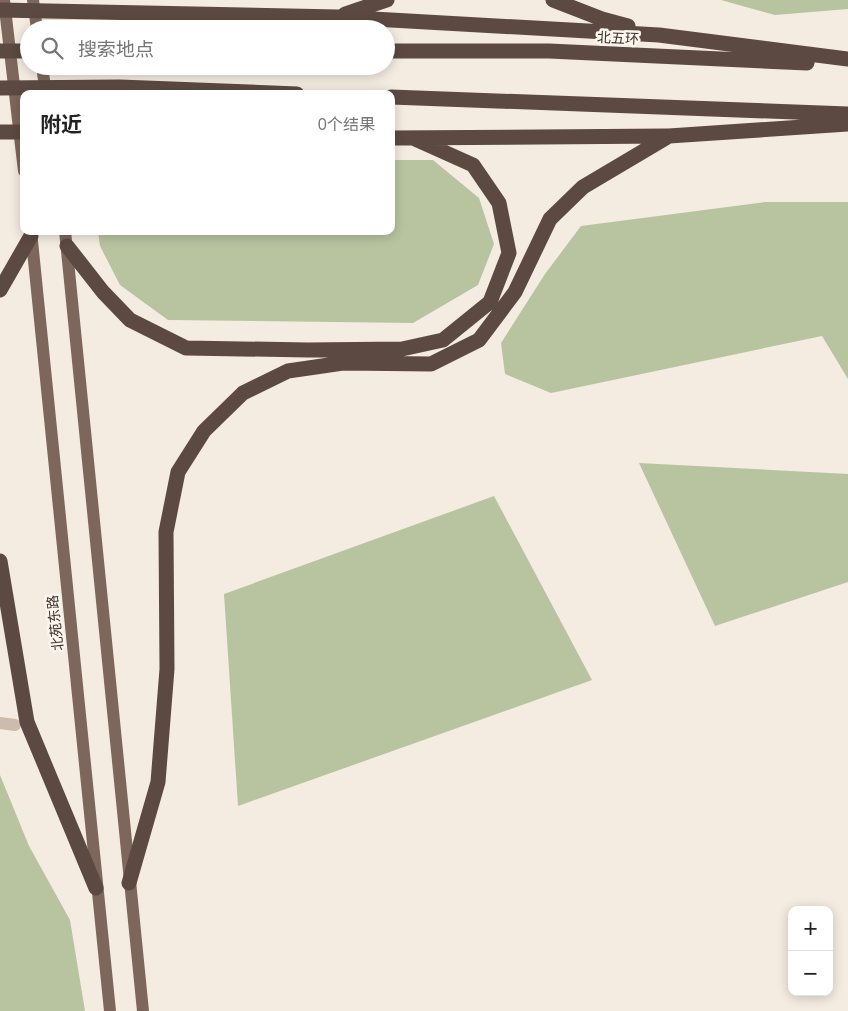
<!DOCTYPE html>
<html lang="zh">
<meta charset="utf-8">
<style>
:root{--surface:#fff;--page:#f6f6f6;--text:#222;--muted:#767676;--line:#e0e0e0}
body{margin:0;font-family:"IBM Plex Sans","Noto Sans SC",sans-serif;background:var(--page);color:var(--text)}
.controls{position:absolute;right:15px;bottom:15px;display:grid;overflow:hidden;border-radius:10px;box-shadow:0 2px 12px #0003}
.controls button{width:45px;height:45px;display:grid;place-items:center;padding:0;border:0;border-bottom:1px solid var(--line);background:var(--surface);color:var(--text);font:25px sans-serif}
.list{margin:0;padding:0;list-style:none}
h2{display:flex;justify-content:space-between;align-items:center;height:65px;margin:0;padding:0 20px;font-size:21px}
h2 small{font-size:16px;font-weight:400;color:var(--muted)}
.icon{flex:none;width:28px;height:28px;fill:none;stroke:currentColor;stroke-width:2;stroke-linecap:round;stroke-linejoin:round}
.map{position:relative;flex:none;width:848px;height:1011px;overflow:hidden}
.search{position:absolute;background:var(--surface);box-shadow:0 2px 12px #0003;left:20px;top:20px;width:375px;height:55px;display:flex;align-items:center;gap:12px;box-sizing:border-box;padding:0 18px;border-radius:28px;color:var(--muted);font-size:19px}
.panel{position:absolute;background:var(--surface);box-shadow:0 2px 12px #0003;left:20px;top:90px;width:375px;height:145px;border-radius:10px}
.map>svg:first-child{display:block}
</style>
<div class="map">
<svg width="848" height="1011" viewBox="0 0 848 1011">
<rect width="100%" height="100%" fill="#f4ebe1"/>
<path fill="#b8c4a0" d="M721,0H848V9L775,15Z
M391,160H433L479,198L494,244L478,285L413,323L168,320L120,285L100,246L98,231H391Z
M765,202H848V379L822,336L551,393L505,374L501,343L545,274L581,226Z
M639,463L848,474V582L715,626Z
M494,496L592,680L238,806L224,594Z
M0,775L29,846L70,920L85,1011H0Z"/>
<g fill="none" stroke-linecap="round" stroke-linejoin="round">
<path stroke="#cdbbac" stroke-width="12" d="M0,723L15,725"/>
<path stroke="#7d675c" stroke-width="12" d="M4,0L24,171
M33,0L37,29
M42,66L46,94
M31,231L110,1011
M65,231L143,1011"/>
<path stroke="#5c4a42" stroke-width="15" d="M553,0L602,19L628,26
M0,10L338,17L659,35L848,59
M345,14L387,0
M0,51H29
M386,51H549L807,63
M0,88L120,87L297,94
M391,97L848,114
M0,132H24
M391,138L667,136
M67,246L103,292L130,320L186,348L308,350L402,349L443,340L490,302L509,253L499,203L473,165L415,139
M0,290L31,236
M0,561L27,722L96,888
M129,883L158,782L167,669L166,532L178,472L204,431L243,393L288,371L343,363L431,364L479,340L515,292L550,219L583,187L669,136L848,124"/>
</g>
<g text-anchor="middle" stroke-width="5" stroke-linejoin="round" paint-order="stroke">
<g font-size="14" fill="#3b302b" stroke="#fbf5ee">
<text transform="translate(618 38) rotate(3)" y="5">北五环</text>
<text transform="translate(55 623) rotate(-96)" y="5">北苑东路</text>
</g>
</g>
</svg>
<div class="controls">
<button>+</button>
<button>−</button>
</div>
<div class="search"><svg class="icon" aria-label="search" viewBox="0 0 24 24"><circle cx="10" cy="10" r="6"/><path d="M15 15l6 6"/></svg>搜索地点</div>
<section class="panel">
<h2>附近<small>0个结果</small></h2>
<ul class="list">
</ul>
</section>
</div>
